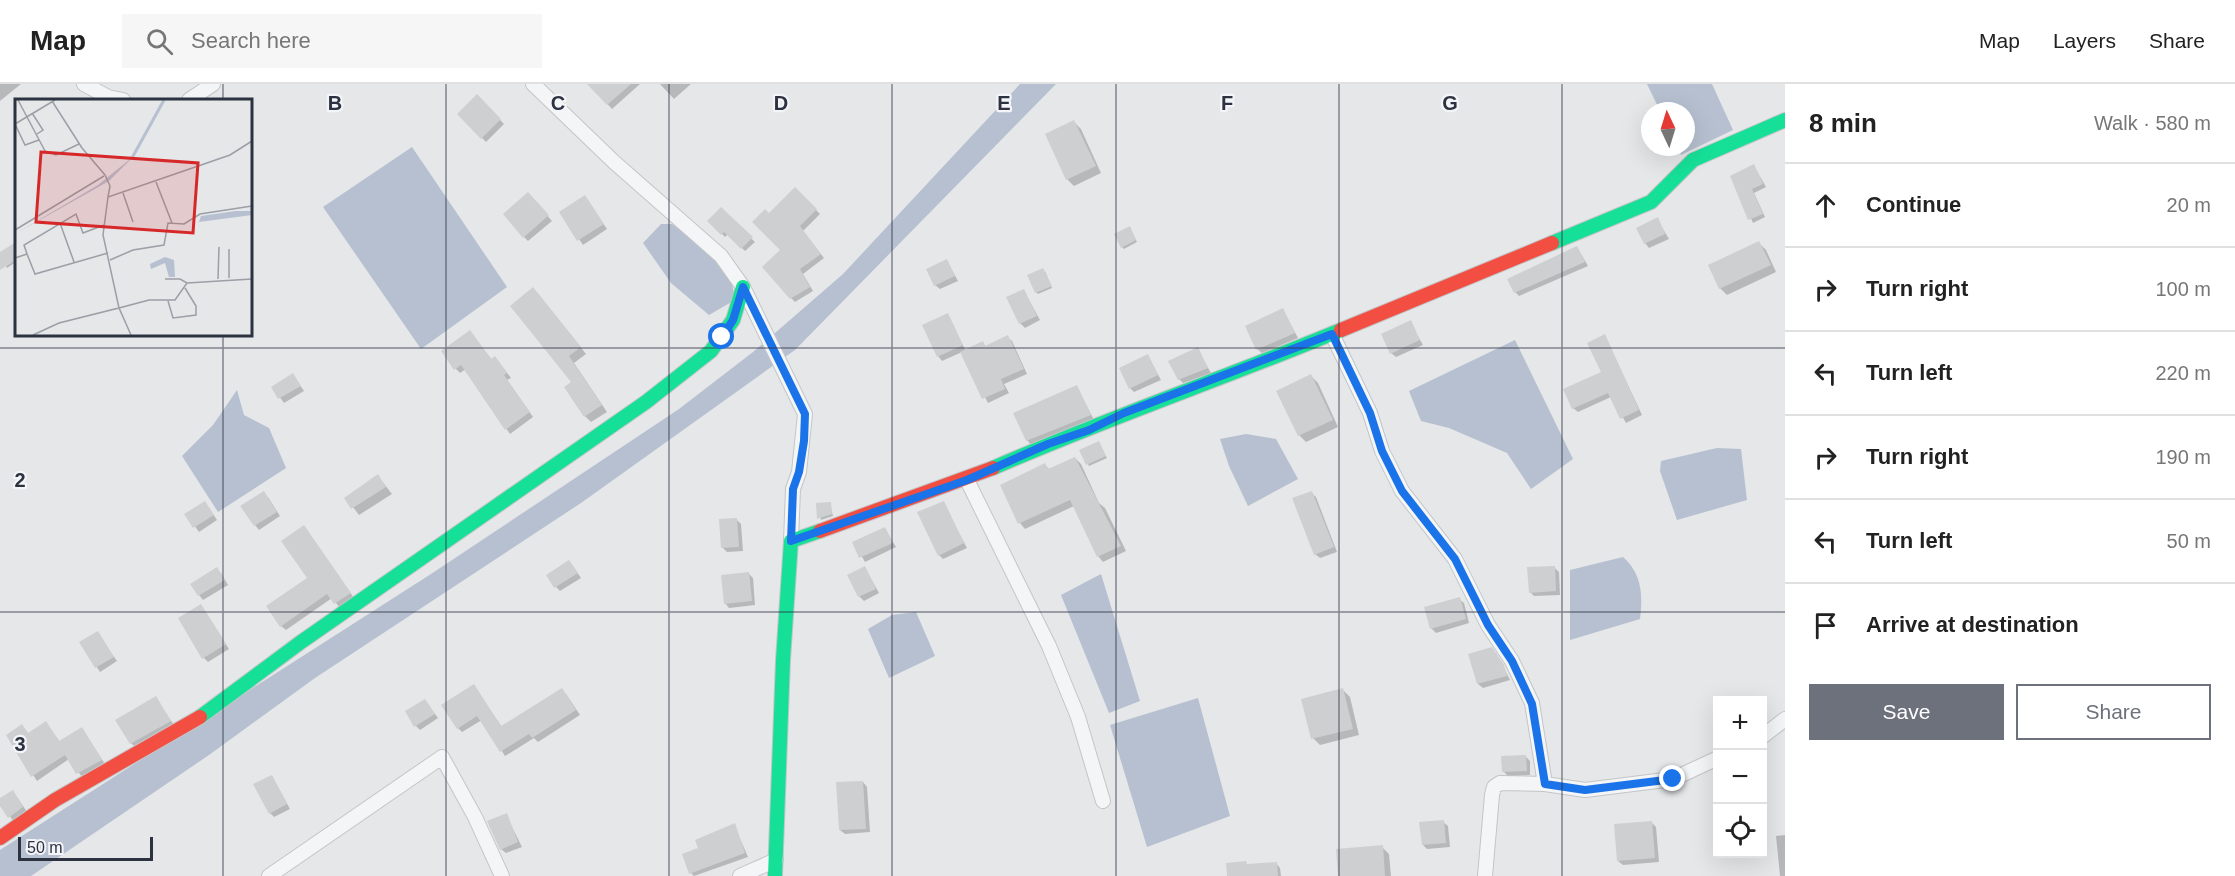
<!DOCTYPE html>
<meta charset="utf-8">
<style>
:root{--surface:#fff;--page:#f6f6f6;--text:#222;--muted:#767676;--line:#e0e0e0;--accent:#6d717c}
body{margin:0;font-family:Helvetica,sans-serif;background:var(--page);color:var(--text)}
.controls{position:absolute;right:18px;bottom:18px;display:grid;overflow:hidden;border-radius:0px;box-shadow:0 6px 24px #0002}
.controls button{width:54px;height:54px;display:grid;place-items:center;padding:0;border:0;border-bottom:2px solid var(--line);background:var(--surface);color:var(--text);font:30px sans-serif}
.compass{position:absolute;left:1641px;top:18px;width:54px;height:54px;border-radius:50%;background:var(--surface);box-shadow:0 6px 24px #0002;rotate:356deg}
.scale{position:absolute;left:18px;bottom:15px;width:135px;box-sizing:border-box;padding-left:6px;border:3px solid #2d3241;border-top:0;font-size:16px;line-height:21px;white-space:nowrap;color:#2d3241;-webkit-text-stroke:4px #f4f5f8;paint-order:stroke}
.stop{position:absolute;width:18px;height:18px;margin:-14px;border:4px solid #1a73e8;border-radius:50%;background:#fff}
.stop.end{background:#1a73e8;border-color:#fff;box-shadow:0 2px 6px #0008}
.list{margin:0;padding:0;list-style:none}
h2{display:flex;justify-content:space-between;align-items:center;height:78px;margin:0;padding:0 24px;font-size:26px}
h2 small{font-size:20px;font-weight:400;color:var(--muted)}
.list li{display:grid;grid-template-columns:39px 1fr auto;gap:18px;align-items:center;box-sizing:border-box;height:84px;padding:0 24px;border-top:2px solid var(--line)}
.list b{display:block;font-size:22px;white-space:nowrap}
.list em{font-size:20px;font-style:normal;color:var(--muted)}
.actions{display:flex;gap:12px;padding:18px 24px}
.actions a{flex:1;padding:14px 0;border:2px solid var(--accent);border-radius:0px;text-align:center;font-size:21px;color:var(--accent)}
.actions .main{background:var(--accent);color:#fff}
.icon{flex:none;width:33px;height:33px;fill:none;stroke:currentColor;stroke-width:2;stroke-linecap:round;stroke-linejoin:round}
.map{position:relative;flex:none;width:1785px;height:792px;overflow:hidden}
header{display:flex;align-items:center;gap:36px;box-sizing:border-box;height:84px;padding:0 30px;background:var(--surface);border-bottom:2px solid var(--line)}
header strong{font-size:28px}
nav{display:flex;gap:33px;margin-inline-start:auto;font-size:21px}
.search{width:420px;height:54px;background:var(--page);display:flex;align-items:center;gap:15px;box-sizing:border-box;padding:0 21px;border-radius:0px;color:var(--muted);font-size:22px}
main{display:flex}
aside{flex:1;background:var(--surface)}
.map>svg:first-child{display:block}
</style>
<header>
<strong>Map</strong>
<div class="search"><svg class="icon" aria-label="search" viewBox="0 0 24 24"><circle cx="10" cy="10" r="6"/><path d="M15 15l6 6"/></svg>Search here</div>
<nav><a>Map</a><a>Layers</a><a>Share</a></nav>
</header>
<main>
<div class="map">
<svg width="1785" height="792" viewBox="0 0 1785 792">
<rect width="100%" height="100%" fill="#e5e7e9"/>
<path fill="#b7c0d0" d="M1020,0H1056L795,266L581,419L315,594L209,671L31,792H0V766L431,490L679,325L753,268L843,190Z
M1647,0H1712L1733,46L1681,71L1678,63H1686V27H1660Z
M412,63L507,203L421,265L323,123Z
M661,140H672L729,183L735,216L709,231L671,199L643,159Z
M1515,256L1573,375L1531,405L1507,369L1449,344L1421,337L1409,307Z
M237,306L244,331L269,344L286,384L218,428L182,372L213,341Z
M1246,350L1276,355L1298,395L1248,422L1229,382L1220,355Z
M1717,364L1741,365L1747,416L1677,436L1660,387L1661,377Z
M1623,473C1642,490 1643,511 1640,535L1570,556V486Z
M1101,490L1140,617L1109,629L1061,511Z
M916,528L935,572L889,594L868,545L892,531Z
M1198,614L1230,732L1147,763L1110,641Z"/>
<path fill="#0003" d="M0,0H21L0,17Z
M589,0H640L612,25Z
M660,0H691L674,15Z
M477,12L504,40L486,58L459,30Z
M1074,38L1081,45L1101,89L1074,102L1067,95Z
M1754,82L1766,103L1754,109L1765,133L1753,139L1732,92Z
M795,105L820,130L803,147L824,174L803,190L813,207L795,218L791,214L782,166L769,131Z
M585,113L607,145L583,161L561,128Z
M532,114L552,137L528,157L524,153Z
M721,125L755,158L745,167L728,150L725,153L709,137Z
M1657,135L1669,155L1649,164L1645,159Z
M1131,146L1137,158L1124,165L1122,163Z
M1759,159L1766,166L1776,188L1727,211L1720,204Z
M16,160V178L7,184L0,170Z
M1577,163L1588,182L1519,212L1515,208Z
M947,177L958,197L940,205L935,201Z
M1045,187L1052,204L1038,210L1036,208Z
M1024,207L1040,236L1025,244L1020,239Z
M539,211L586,270L574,279L607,328L591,338L585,332Z
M1283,226L1298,254L1262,269L1257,265Z
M947,231L966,267L983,259L986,263L1007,253L1012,257L1027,290L1004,300L1009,309L988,319L962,268L942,277L938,272Z
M1410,238L1423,261L1396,273L1391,269Z
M470,248L492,276L499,278L511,294L507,296L533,333L510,350L466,285L460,289L456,285Z
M1605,252L1642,331L1626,339L1611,313L1578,328L1573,324L1603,288Z
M1197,265L1211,289L1183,299L1179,295Z
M1148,272L1161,296L1134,308L1130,304Z
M293,291L304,307L284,319L273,304Z
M1311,292L1318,299L1338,343L1306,358L1299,351Z
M1077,303L1094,336L1031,361L1027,356Z
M1100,361L1107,374L1089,382L1081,367Z
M1075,374L1081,380L1099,419L1105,424L1126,467L1103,478L1098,472L1074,422L1025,445L1020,439L1045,381L1050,386Z
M378,392L392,410L359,431L346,414Z
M1311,409L1316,413L1337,468L1320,474L1315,470Z
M268,413L280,432L259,446L255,441Z
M943,419L967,464L943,475L939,471Z
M830,420L833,432L821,436L817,421Z
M209,424L217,436L199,448L187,431Z
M737,436L741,440L743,467L727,468L722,463Z
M885,445L896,463L865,478L854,459Z
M308,448L354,514L340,524L332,514L286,546L281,542L309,495Z
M573,482L581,494L560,507L556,503Z
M1554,483L1559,488L1560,511L1534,512L1530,508Z
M865,484L879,509L864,517L859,512Z
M221,489L228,501L203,516L199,511Z
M749,490L753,494L755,521L729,524L725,519Z
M1459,515L1464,519L1469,539L1436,549L1431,544Z
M205,527L229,565L208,578L204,574Z
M97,549L117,577L100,588L81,559Z
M1496,569L1510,596L1483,604L1478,600Z
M473,602L502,643L566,610L580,631L538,658L534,654L505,672L482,636L462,648L458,644Z
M1343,606L1350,613L1359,651L1320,661L1313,654Z
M155,613L174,641L135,663L131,659Z
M425,616L438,634L420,646L416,642Z
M46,639L60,658L82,645L105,680L82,693L69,675L37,697L8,651L22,642L29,650Z
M1525,672L1530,677V691L1508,692L1504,688Z
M272,692L290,725L274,733L270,729Z
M863,698L867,703L870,748L845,750L840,746Z
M17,713L27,728L13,737L0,716Z
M506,731L522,763L506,769L501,765Z
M1443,738L1448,742L1450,763L1427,765L1423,761Z
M1652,739L1656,743L1659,778L1623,781L1618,777Z
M734,741L748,773L694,792L691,789L700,765Z
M1785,751V792H1780L1776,752Z
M1382,763L1389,770L1391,792H1340Z
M1276,779L1280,784L1281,792H1228Z"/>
<path fill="#cecfd1" d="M587,0H631L607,21Z
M477,10L501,35L481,55L457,30Z
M1074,36L1096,82L1066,96L1045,50Z
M1754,80L1763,100L1752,105L1763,130L1748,136L1730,92Z
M795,103L817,125L800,142L821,170L800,185L810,203L790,215L762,183L780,166L752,138L765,125L769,129Z
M528,108L549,131L523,154L503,130Z
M585,111L604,140L577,157L559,128Z
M721,123L753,153L741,165L724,148L721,151L707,137Z
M1658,133L1665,150L1644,160L1636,144Z
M1130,142L1136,156L1121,164L1114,150Z
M1759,157L1771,181L1719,205L1708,181Z
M16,158V176L0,186V168Z
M1577,162L1585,178L1514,209L1507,195Z
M947,175L955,192L934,202L926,185Z
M1043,184L1052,202L1035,209L1027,191Z
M533,203L581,263L569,272L602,321L584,333L564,303L571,298L510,222Z
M1024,205L1037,232L1019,240L1006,213Z
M1283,224L1295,249L1256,266L1245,242Z
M948,229L963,261L937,273L922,241Z
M1411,236L1420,256L1390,270L1381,250Z
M470,246L491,275L495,272L507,289L504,291L530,328L505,346L461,281L454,286L441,267Z
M1605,250L1639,326L1620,335L1608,309L1572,325L1563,305L1601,288L1587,259Z
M1008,251L1024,285L1001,295L1005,305L982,315L960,268L983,257L985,262Z
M1198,263L1208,284L1178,296L1168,277Z
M1148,270L1158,291L1129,305L1119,284Z
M293,289L301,302L278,315L271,303Z
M1311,290L1333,336L1298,352L1276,307Z
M1077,301L1091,331L1026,357L1013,329Z
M1099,357L1106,372L1086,381L1079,366Z
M1075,373L1121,462L1097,473L1070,416L1018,440L1000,401L1045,379L1048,385Z
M378,390L386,403L351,425L344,414Z
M264,407L277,428L254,442L240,422Z
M1312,407L1334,463L1314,471L1292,414Z
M205,417L214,431L193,444L184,430Z
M944,417L964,459L938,472L917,428Z
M831,418L832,430L817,435L816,419Z
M737,434L739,463L721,464L719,435Z
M304,441L351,509L334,520L327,510L280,543L266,522L307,494L281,457Z
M885,443L893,459L859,474L852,458Z
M569,476L578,489L554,504L546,491Z
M865,482L876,505L858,513L847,491Z
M1555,482L1556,507L1529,509L1527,483Z
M217,483L225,496L198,512L190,500Z
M749,488L752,517L724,520L721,491Z
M1460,513L1466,535L1430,545L1424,523Z
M201,520L226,560L202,575L178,534Z
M98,547L114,573L95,584L79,558Z
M1492,563L1504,581L1507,592L1477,600L1468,570Z
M474,600L501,642L562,604L576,626L532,654L529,650L500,668L477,632L457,645L441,621Z
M1343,604L1353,645L1311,655L1301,615Z
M156,612L171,637L130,660L115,636Z
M425,615L435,630L414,643L405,627Z
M46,637L59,657L82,643L102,676L76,690L65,671L31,693L6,651L22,640L28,649Z
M1526,671L1527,687L1502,688L1501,672Z
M272,691L287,720L269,730L253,700Z
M863,697L866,745L839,746L836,698Z
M13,706L23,723L8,734L0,722V714Z
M507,729L518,758L500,766L487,737Z
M1444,736L1446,759L1422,761L1419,738Z
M1652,737L1655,774L1617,777L1614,740Z
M735,739L745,769L689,790L682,770L698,764L695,756Z
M1383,761L1385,792H1338L1336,765Z
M1246,777L1247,780L1277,778L1278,792H1227L1226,779Z"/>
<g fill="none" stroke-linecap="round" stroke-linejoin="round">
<defs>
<path id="street" d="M84,0L108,13L123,16
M533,0L614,78L721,172L743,203L805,330L799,388L793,405L791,457
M189,16L213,0
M1332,250L1370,329L1382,367L1402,407L1455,475L1488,541L1512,577L1532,619L1545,700
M967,396L1049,562L1078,633L1103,717
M1762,653L1785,635
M269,792L442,673L475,733L502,792
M740,792L776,776
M1485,792L1492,711L1494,703L1500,699L1545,700L1585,706L1673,695L1718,674"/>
<path id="fast" d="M1552,159L1651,118L1693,76L1785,36
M993,384C1107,334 1225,294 1341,246
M200,633L301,558L646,318L711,267L733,236L743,203
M775,792L783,576L791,457L820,447"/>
<path id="jam" d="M1341,246L1552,159
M820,447L993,384
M0,754L55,716L200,633"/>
</defs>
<use href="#street" stroke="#c3c5c7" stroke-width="16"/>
<use href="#fast" stroke="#c3c5c7" stroke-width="16"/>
<use href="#jam" stroke="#c3c5c7" stroke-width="16"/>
<use href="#street" stroke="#f4f5f6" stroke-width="14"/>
<use href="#fast" stroke="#16e098" stroke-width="14"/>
<use href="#jam" stroke="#f24e42" stroke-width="14"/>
</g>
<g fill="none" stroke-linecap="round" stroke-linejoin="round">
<path stroke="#1a73e8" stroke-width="8" d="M722,253L733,236L743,203L805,330L804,357L799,388L793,405L791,457L967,396L1048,360L1089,346L1124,329L1332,250L1370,329L1382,367L1402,407L1455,475L1488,541L1512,577L1532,620L1545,700L1585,706L1673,695"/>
</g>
<path fill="none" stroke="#2d3241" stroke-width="1.5" stroke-opacity="0.55" d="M223,0V16M446,0V792M669,0V792M892,0V792M1116,0V792M1339,0V792M1562,0V792M223,250V792M0,264H1785M0,528H1785"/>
<g transform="translate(15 15)">
<rect width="237" height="237" fill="#e5e7e9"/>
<path d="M119,57L94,82L0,135L83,86ZM221,112H237V116L184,123L186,117ZM150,158L159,161L160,178H154L150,164L136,170L135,165Z" fill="#b7c0d0"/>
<path fill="none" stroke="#b7c0d0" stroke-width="3" d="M117,59L149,1"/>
<path fill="none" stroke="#9b9fa6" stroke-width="1.5" d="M3,1L30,52L41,56L64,45M37,2L67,49L90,76L95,87L93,98M17,14L28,31L22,35M0,25L40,1M0,25L10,46L24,41M141,83L157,124M108,94L118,123M45,124L59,163M0,131L89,77M214,150V179M12,155L9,146L61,115L68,134L89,126M0,159L12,155L20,175L93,154M95,161L118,151L149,146L153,124L169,125L185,115L237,107M150,180H165L172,184L237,180M203,180L204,148M172,184L160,201H134L104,209L88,136L93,98L215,56L237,42M153,202L158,219L181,216V207L170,189M18,236L44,224L104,209L116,236"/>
<path fill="#d62828" fill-opacity="0.15" stroke="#d62828" stroke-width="3" d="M26,53L183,64L178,134L21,123Z"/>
<rect width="237" height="237" fill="none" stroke="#2d3241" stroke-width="3"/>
</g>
<g font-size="20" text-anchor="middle" font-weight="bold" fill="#2d3241" stroke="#f4f5f8" stroke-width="4.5" stroke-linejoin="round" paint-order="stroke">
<text x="335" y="26">B</text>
<text x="558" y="26">C</text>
<text x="781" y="26">D</text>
<text x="1004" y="26">E</text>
<text x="1227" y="26">F</text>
<text x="1450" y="26">G</text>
<text x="20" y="403">2</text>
<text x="20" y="667">3</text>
</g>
</svg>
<div class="controls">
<button>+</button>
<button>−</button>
<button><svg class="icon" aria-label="locate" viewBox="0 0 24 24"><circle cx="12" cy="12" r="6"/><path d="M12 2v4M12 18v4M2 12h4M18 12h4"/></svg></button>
</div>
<svg class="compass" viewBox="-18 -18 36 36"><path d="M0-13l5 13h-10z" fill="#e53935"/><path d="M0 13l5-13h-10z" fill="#767676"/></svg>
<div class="scale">50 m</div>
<div class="stop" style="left:722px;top:253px"></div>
<div class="stop end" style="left:1673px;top:695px"></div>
</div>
<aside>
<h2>8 min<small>Walk · 580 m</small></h2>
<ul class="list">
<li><svg class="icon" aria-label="ahead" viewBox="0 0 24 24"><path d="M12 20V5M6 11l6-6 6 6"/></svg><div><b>Continue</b></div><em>20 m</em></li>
<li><svg class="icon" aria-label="right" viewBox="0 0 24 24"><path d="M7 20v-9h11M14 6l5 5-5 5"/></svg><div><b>Turn right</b></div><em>100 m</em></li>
<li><svg class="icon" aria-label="left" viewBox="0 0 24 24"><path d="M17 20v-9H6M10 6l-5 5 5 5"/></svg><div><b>Turn left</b></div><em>220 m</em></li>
<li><svg class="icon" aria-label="right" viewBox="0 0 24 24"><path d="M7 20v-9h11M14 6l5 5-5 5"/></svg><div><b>Turn right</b></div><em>190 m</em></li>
<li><svg class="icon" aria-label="left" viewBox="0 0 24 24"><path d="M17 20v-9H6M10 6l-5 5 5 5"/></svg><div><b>Turn left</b></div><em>50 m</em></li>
<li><svg class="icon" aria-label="arrive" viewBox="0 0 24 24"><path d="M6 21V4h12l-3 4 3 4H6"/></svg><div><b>Arrive at destination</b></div></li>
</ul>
<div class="actions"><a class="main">Save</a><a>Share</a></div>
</aside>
</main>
